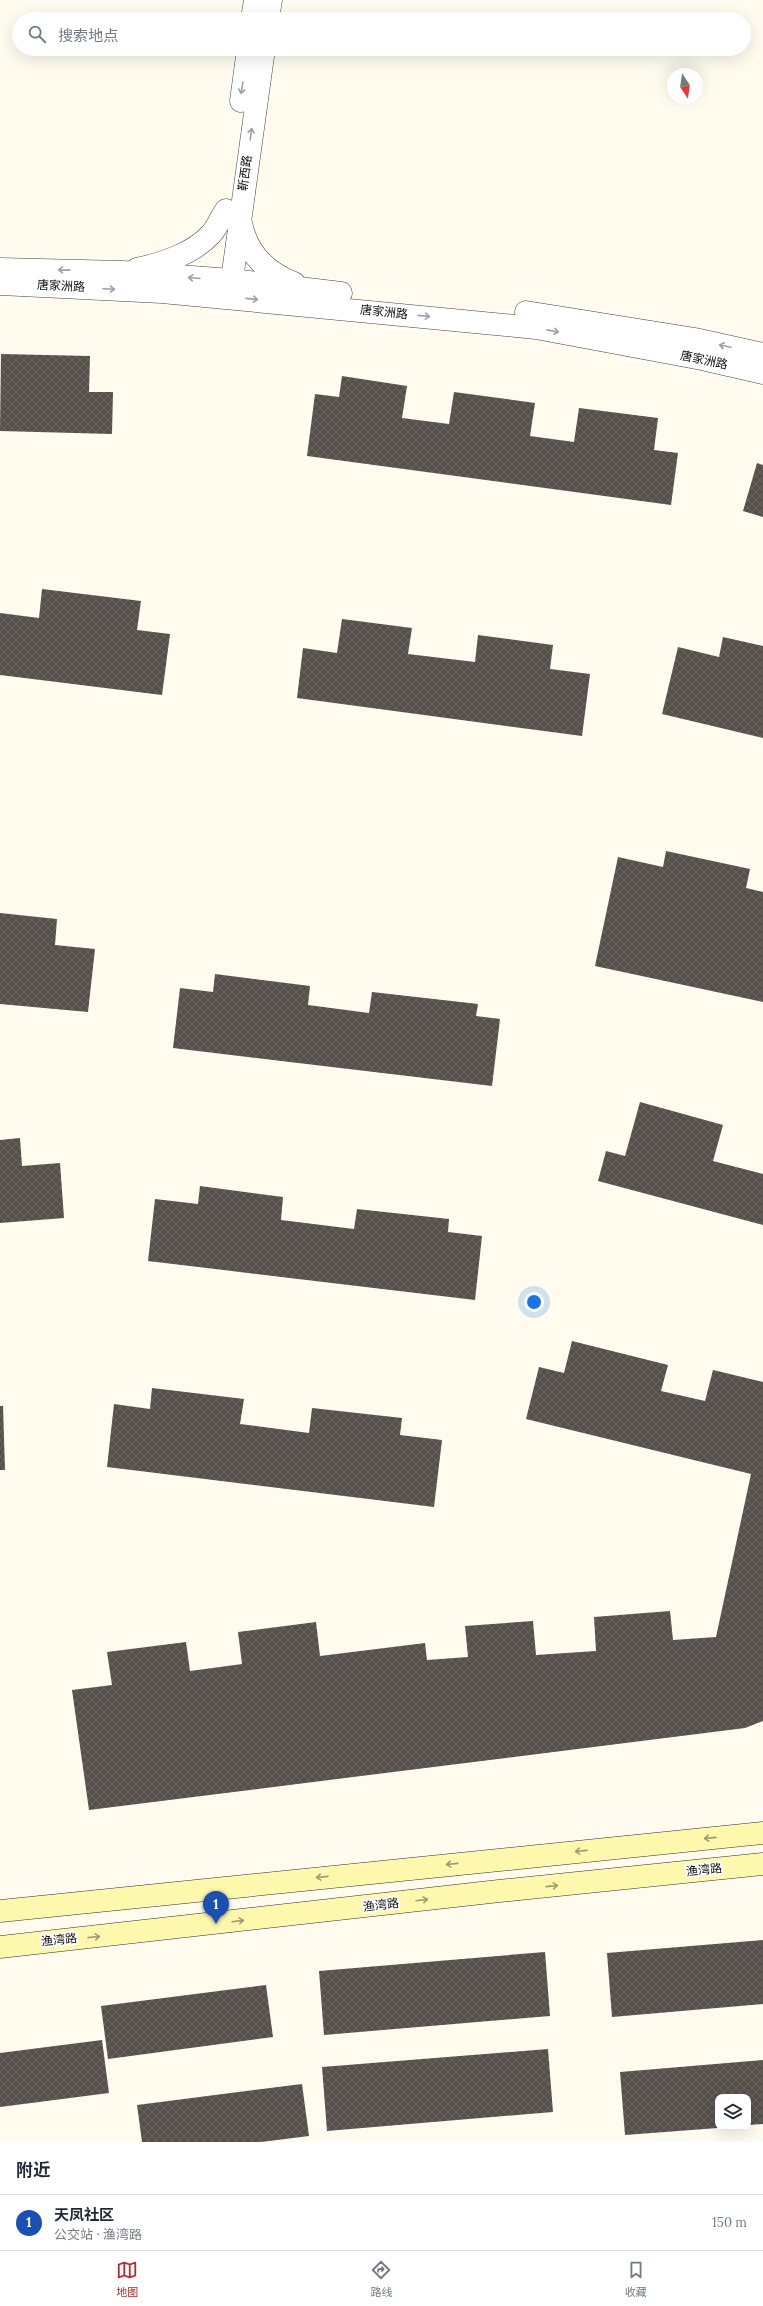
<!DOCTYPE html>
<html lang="zh">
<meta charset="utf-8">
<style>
:root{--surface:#fff;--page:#f2f2f3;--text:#1f2937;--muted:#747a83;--line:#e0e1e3;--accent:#ba2a29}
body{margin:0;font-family:Lora,"Noto Sans SC",serif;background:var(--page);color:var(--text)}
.controls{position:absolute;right:12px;bottom:12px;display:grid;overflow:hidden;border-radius:8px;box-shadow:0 4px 16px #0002}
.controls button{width:36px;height:36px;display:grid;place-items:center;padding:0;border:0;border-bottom:1px solid var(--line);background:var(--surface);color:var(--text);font:20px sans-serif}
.compass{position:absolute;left:667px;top:68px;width:36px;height:36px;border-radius:50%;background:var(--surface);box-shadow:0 4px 16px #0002;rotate:167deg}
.you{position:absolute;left:534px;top:1302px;width:14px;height:14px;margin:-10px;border:3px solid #fff;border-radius:50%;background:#1a73e8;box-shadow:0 0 0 6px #1a73e833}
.badge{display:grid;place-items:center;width:26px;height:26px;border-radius:50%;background:var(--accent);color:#fff;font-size:13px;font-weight:700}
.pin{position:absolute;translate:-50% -33px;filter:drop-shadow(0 1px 2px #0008)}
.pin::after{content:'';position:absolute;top:21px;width:14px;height:12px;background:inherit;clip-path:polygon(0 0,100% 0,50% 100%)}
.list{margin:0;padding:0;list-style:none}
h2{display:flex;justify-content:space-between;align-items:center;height:52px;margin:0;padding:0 16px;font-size:17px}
h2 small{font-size:13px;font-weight:400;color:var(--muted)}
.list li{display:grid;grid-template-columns:26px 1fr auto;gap:12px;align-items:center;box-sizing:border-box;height:56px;padding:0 16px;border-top:1px solid var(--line)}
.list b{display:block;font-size:15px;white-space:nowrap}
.list p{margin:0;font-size:13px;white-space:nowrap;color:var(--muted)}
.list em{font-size:13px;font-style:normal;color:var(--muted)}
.icon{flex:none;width:22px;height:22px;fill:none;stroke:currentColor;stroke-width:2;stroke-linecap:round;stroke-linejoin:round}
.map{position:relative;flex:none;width:763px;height:2142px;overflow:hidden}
.search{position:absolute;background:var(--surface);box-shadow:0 4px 16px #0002;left:12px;right:12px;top:12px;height:44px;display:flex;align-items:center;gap:10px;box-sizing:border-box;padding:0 14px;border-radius:22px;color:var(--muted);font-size:15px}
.sheet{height:108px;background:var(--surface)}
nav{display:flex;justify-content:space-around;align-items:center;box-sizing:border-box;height:56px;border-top:1px solid var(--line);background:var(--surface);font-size:11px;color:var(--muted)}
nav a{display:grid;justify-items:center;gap:2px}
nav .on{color:var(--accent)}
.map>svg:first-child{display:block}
</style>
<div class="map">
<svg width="763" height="2142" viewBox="0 0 763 2142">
<defs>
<pattern id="building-cross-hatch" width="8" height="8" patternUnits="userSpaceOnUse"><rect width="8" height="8" fill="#564f4a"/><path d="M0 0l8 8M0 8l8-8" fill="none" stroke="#696460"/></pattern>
</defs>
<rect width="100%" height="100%" fill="#fffcef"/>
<path fill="url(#building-cross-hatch)" d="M1,354L90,356L89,392H113L112,434L0,431Z
M342,376L407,386L402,418L449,424L454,392L535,403L530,436L574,442L579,408L658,418L654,450L678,453L671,505L307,456L315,394L339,397Z
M757,463L763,465V517L743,511Z
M42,589L141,601L137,630L170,634L162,695L0,675V613L39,618Z
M342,619L412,628L408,654L475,662L478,635L553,645L550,669L590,674L582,736L297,698L303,648L337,653Z
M723,637L763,646V738L662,714L678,647L719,657Z
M666,851L750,869L746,888L763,892V1002L595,966L618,857L663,867Z
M0,913L57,919L55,945L95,949L88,1012L0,1004Z
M215,974L310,986L308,1005L369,1013L372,992L478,1004L476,1016L500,1019L492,1086L173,1048L180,988L213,992Z
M640,1102L723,1125L713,1161L763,1174V1225L598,1181L606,1151L625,1156Z
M20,1138L22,1166L60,1163L64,1218L0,1223V1140Z
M200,1186L283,1197L281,1220L354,1229L357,1209L449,1219L448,1232L482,1236L475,1300L148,1261L155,1199L198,1204Z
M572,1341L668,1365L661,1391L705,1401L713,1370L763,1382V1721L745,1728L89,1810L72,1690L112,1685L107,1652L186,1642L190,1671L242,1664L238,1632L316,1622L320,1656L425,1643L427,1660L468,1657L465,1626L533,1621L536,1655L596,1651L594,1617L670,1611L673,1640L716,1637L751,1474L526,1419L539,1367L564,1373Z
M152,1388L244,1399L240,1424L309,1433L312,1408L402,1418L400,1435L442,1440L434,1507L107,1467L114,1404L150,1409Z
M0,1406H3L5,1470H0Z
M763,1940V2004L612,2017L607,1953Z
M545,1952L550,2016L324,2035L319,1971Z
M266,1985L273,2037L108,2059L101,2006Z
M102,2040L109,2093L0,2107V2053Z
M548,2049L553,2112L327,2131L322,2067Z
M763,2060V2124L748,2125V2097H718V2128L625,2135L620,2072Z
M302,2084L309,2136L261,2142H142L137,2105Z"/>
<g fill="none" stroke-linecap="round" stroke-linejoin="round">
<defs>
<path id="tertiary" d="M252,19L255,0
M268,19L271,0
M241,101L248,49
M241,223C247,253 265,272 294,283
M0,269L123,272L232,280L341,293
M137,269C163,263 193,254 211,234C217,228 221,217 226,210
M0,284L162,292L536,328L702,359L763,373
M230,294L264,49
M526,312L695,339L763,354"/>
<path id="secondary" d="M0,1911L763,1833
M0,1947L499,1891L763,1864"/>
</defs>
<use href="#tertiary" stroke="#414141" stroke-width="23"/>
<use href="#secondary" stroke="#303030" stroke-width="23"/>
<use href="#tertiary" stroke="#fff" stroke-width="22"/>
<use href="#secondary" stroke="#fdf8ac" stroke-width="22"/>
</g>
<defs><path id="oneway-shaft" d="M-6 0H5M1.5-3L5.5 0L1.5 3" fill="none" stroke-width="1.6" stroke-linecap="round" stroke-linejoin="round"/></defs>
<g stroke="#9f9f9f">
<use href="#oneway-shaft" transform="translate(242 88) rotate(98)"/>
<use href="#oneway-shaft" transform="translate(251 134) rotate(-82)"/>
<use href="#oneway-shaft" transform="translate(64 270) rotate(-179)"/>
<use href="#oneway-shaft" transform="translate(194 278) rotate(-175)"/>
<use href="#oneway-shaft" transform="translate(109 289) rotate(3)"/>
<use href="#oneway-shaft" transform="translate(252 299) rotate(6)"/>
<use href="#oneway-shaft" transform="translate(424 316) rotate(6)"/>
<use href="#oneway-shaft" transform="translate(553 331) rotate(11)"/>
<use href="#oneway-shaft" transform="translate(725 346) rotate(-168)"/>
</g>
<g stroke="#9d9a6d">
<use href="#oneway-shaft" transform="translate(710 1838) rotate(174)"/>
<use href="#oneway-shaft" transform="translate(581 1851) rotate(174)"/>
<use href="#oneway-shaft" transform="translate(452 1864) rotate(174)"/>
<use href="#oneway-shaft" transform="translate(322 1877) rotate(174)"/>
<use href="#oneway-shaft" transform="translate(552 1886) rotate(-6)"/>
<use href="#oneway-shaft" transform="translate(422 1900) rotate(-7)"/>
<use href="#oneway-shaft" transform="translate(238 1921) rotate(-7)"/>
<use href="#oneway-shaft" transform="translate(94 1937) rotate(-6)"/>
</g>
<g text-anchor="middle" stroke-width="4" stroke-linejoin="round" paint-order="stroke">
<g font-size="12" fill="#0e0e0e" stroke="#fff">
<text transform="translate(245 173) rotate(-82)" y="4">靳西路</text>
<text transform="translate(61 286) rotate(3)" y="4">唐家洲路</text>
<text transform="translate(384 312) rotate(6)" y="4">唐家洲路</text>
<text transform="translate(704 360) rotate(12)" y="4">唐家洲路</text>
<text transform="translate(704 1870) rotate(-6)" y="4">渔湾路</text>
<text transform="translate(381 1905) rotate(-7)" y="4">渔湾路</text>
<text transform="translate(59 1940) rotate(-6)" y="4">渔湾路</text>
</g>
</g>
</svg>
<div class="controls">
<button><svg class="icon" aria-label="layers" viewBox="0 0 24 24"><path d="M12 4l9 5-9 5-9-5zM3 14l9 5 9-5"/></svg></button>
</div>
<svg class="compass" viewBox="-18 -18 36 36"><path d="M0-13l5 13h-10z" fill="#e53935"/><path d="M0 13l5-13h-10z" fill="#747a83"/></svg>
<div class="you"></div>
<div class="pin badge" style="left:216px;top:1924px;background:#1a4fb4">1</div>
<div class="search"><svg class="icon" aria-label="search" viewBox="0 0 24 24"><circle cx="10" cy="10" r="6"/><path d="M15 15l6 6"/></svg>搜索地点</div>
</div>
<section class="sheet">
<h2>附近<small></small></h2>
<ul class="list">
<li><span class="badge" style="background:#1a4fb4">1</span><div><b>天凤社区</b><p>公交站 · 渔湾路</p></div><em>150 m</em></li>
</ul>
</section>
<nav>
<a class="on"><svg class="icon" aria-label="map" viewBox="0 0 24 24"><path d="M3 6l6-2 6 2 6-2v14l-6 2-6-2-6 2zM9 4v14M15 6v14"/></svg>地图</a>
<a><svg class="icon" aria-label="directions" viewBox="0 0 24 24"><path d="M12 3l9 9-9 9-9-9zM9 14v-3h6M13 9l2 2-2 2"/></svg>路线</a>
<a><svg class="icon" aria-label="saved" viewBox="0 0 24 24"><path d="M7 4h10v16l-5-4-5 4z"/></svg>收藏</a>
</nav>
